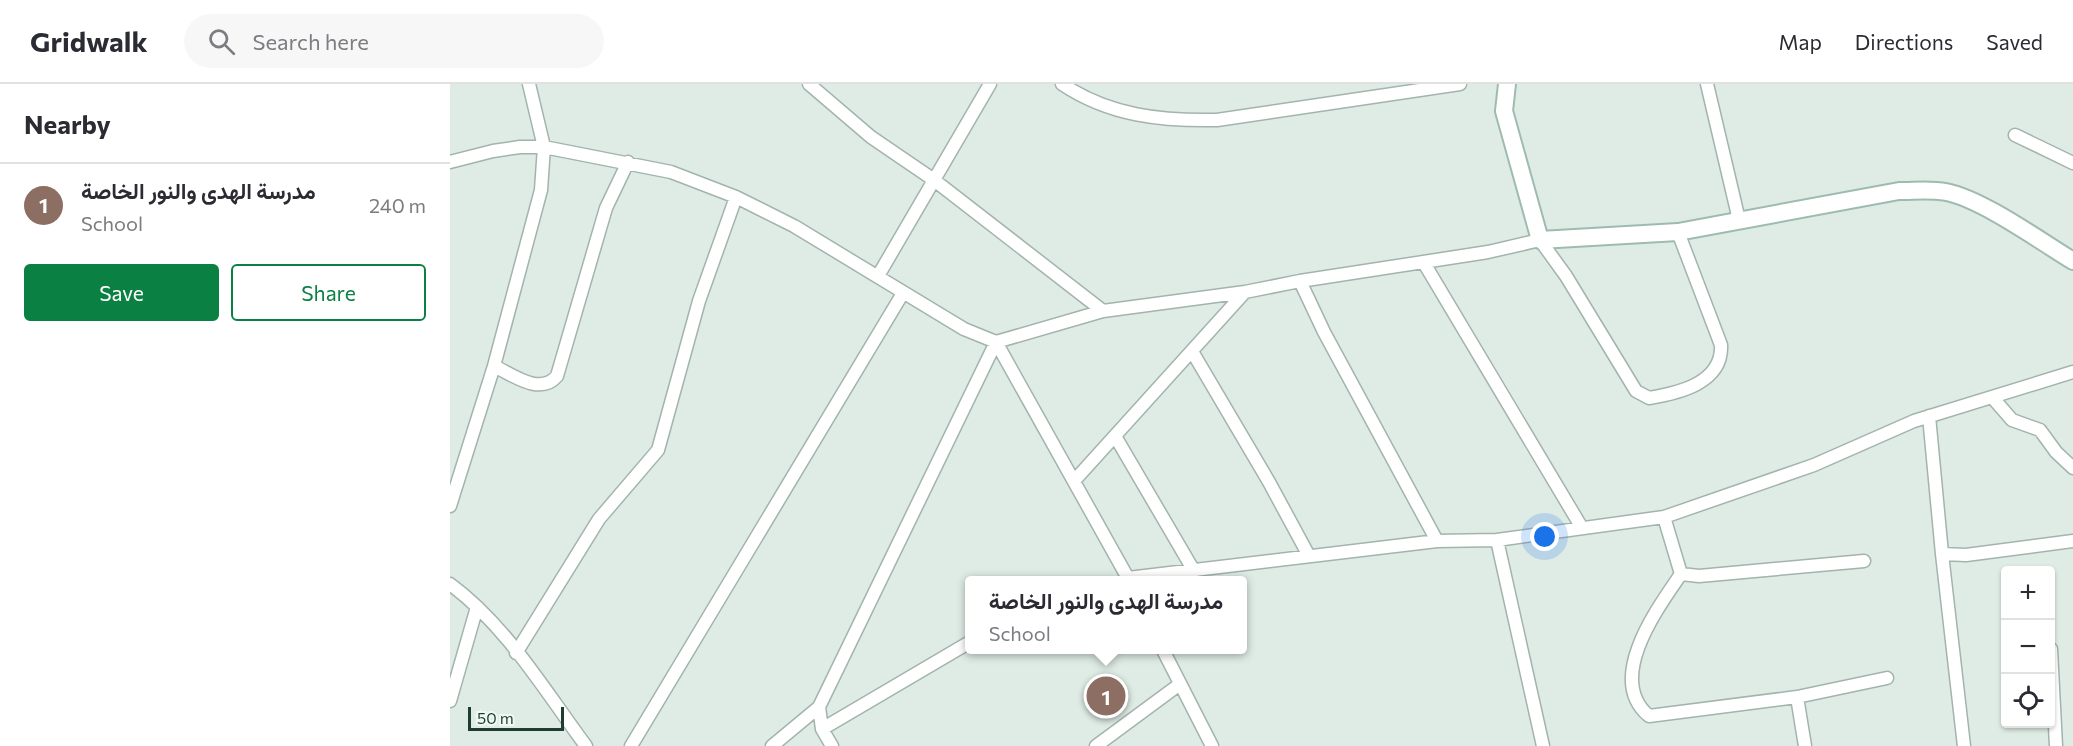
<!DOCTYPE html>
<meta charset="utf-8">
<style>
:root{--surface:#fff;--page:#f7f7f7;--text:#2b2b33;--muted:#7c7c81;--line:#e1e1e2;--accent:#0b8043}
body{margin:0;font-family:Commissioner,Vazirmatn,sans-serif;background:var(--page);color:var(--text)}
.controls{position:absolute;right:18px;bottom:18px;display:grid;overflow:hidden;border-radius:6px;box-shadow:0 2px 4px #0004}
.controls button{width:54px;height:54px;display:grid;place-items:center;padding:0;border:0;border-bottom:2px solid var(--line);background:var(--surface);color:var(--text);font:30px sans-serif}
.scale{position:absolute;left:18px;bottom:15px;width:96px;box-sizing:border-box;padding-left:6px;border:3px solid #1f3d32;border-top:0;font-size:16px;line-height:21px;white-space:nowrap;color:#1f3d32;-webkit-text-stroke:4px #eff8f3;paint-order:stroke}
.you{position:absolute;left:1095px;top:453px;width:21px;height:21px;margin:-15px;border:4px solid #fff;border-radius:50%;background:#1a73e8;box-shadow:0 0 0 9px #1a73e833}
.badge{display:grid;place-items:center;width:39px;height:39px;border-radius:50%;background:var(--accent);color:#fff;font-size:20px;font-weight:700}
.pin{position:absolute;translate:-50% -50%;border:3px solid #fff;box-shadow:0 2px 6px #0006}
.popup{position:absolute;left:515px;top:492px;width:282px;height:78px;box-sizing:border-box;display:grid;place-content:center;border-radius:6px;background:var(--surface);filter:drop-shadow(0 2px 4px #0005);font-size:20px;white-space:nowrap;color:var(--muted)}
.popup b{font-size:22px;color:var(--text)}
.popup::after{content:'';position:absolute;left:50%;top:100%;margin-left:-12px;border:12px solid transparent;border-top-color:var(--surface)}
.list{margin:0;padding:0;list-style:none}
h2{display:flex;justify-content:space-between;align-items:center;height:78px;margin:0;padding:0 24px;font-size:26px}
h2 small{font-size:20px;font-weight:400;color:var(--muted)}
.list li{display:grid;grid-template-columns:39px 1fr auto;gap:18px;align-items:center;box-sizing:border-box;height:84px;padding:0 24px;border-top:2px solid var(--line)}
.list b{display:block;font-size:22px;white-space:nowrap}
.list p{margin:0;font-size:20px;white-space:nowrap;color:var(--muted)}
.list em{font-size:20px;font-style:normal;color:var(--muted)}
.actions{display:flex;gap:12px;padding:18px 24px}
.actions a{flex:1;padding:14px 0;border:2px solid var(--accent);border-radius:6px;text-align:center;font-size:21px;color:var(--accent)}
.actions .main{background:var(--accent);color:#fff}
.icon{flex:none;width:33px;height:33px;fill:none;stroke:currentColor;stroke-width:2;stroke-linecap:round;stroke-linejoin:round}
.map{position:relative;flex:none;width:1623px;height:662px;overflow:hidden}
header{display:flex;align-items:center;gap:36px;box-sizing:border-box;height:84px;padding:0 30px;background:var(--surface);border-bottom:2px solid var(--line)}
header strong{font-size:28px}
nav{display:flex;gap:33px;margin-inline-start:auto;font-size:21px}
.search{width:420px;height:54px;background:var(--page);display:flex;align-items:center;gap:15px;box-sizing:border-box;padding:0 21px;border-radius:33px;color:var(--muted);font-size:22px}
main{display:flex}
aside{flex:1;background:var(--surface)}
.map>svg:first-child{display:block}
</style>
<header>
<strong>Gridwalk</strong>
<div class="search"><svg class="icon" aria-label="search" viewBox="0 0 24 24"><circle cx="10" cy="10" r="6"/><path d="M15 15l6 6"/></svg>Search here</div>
<nav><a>Map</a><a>Directions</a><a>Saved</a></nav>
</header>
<main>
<aside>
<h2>Nearby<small></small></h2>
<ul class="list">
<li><span class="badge" style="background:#8d6e63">1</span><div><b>مدرسة الهدى والنور الخاصة</b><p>School</p></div><em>240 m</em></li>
</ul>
<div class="actions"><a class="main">Save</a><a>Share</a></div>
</aside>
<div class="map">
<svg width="1623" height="662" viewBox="0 0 1623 662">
<rect width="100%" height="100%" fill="#dfece5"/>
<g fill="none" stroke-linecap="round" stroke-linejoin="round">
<defs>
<path id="street" d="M359,0L421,53L484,96L653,227
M612,0C660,32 711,37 767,36L1010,0
M1257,0L1289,136
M1565,51L1623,79
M0,78L43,67L70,63H94L221,88L286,113L344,142L514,245L546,258L653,227L795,208L850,197L1038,168L1090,156L1116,192L1186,307L1199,314C1229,309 1273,299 1271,261L1228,148
M974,179L1132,444
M428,192L540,0
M850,197L874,248L987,457
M546,258L679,496
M743,269L819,398L859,472
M44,282C63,291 90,312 107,292L156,124L178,78
M1542,313L1562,336L1590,346L1606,368L1623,384
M1479,332L1492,470L1516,471L1623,457
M665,352L744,487
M624,397L795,208
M0,422L44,282L91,106L94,63L79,0
M1214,433L1231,490L1249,492L1414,477
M1047,456L1093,662
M1492,470L1514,662
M1231,490C1207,525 1155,595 1199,632L1347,613L1437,594
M678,494L987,457L1047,456L1214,433L1364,381L1464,337L1623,288
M0,500C56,541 95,607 136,662
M1601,565L1606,662
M713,566L762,662
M66,569L149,435L208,366L249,217L286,113
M1347,613L1355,662
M0,617L27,523
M372,645L520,558
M181,662L453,209
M322,662L369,623
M382,662L372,645L369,623L546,258
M646,662L730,600"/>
<path id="secondary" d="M1057,0L1054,27L1090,156L1228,148L1449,107C1465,107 1480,105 1496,108C1532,115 1590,157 1623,177"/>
</defs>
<use href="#street" stroke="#a2b4ac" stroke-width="15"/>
<use href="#secondary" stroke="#9fbbaf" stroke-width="20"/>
<use href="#street" stroke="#fff" stroke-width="12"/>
<use href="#secondary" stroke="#fff" stroke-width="16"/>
</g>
</svg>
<div class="controls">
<button>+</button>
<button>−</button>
<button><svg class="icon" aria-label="locate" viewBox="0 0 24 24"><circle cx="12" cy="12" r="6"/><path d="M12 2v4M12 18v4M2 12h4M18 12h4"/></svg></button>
</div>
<div class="scale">50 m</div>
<div class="you"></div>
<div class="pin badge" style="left:656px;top:612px;background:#8d6e63">1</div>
<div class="popup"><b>مدرسة الهدى والنور الخاصة</b>School</div>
</div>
</main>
